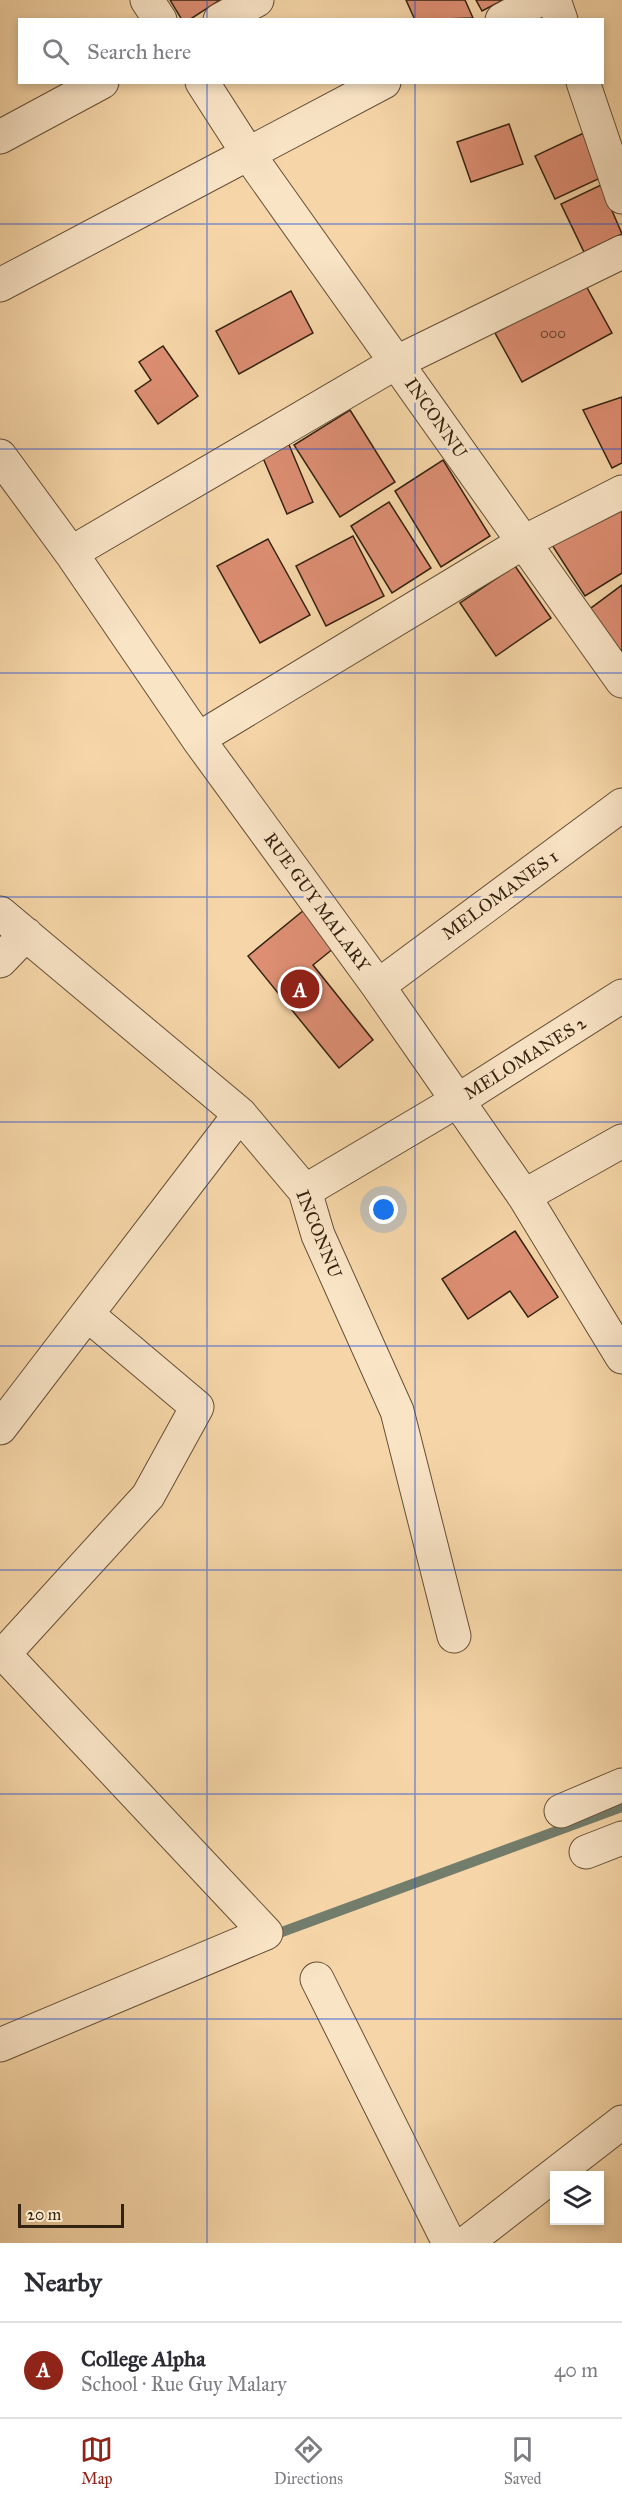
<!DOCTYPE html>
<meta charset="utf-8">
<style>
:root{--surface:#fff;--page:#f7f7f7;--text:#2b2b33;--muted:#7c7c81;--line:#e1e1e2;--accent:#8f2418}
body{margin:0;font-family:"IM FELL Great Primer",serif;background:var(--page);color:var(--text)}
.controls{position:absolute;right:18px;bottom:18px;display:grid;overflow:hidden;border-radius:0px;box-shadow:0 3px 9px #0003}
.controls button{width:54px;height:54px;display:grid;place-items:center;padding:0;border:0;border-bottom:2px solid var(--line);background:var(--surface);color:var(--text);font:30px sans-serif}
.scale{position:absolute;left:18px;bottom:15px;width:106px;box-sizing:border-box;padding-left:6px;border:3px solid #332210;border-top:0;font-size:16px;line-height:21px;white-space:nowrap;color:#332210;-webkit-text-stroke:4px #f9e4c6;paint-order:stroke}
.you{position:absolute;left:384px;top:1210px;width:21px;height:21px;margin:-15px;border:4px solid #fff;border-radius:50%;background:#1a73e8;box-shadow:0 0 0 9px #1a73e833}
.badge{display:grid;place-items:center;width:39px;height:39px;border-radius:50%;background:var(--accent);color:#fff;font-size:20px;font-weight:700}
.pin{position:absolute;translate:-50% -50%;border:3px solid #fff;box-shadow:0 2px 6px #0006}
.list{margin:0;padding:0;list-style:none}
h2{display:flex;justify-content:space-between;align-items:center;height:78px;margin:0;padding:0 24px;font-size:26px}
h2 small{font-size:20px;font-weight:400;color:var(--muted)}
.list li{display:grid;grid-template-columns:39px 1fr auto;gap:18px;align-items:center;box-sizing:border-box;height:96px;padding:0 24px;border-top:2px solid var(--line)}
.list b{display:block;font-size:22px;white-space:nowrap}
.list p{margin:0;font-size:20px;white-space:nowrap;color:var(--muted)}
.list em{font-size:20px;font-style:normal;color:var(--muted)}
.icon{flex:none;width:33px;height:33px;fill:none;stroke:currentColor;stroke-width:2;stroke-linecap:round;stroke-linejoin:round}
.map{position:relative;flex:none;width:622px;height:2243px;overflow:hidden}
.search{position:absolute;background:var(--surface);box-shadow:0 3px 9px #0003;left:18px;right:18px;top:18px;height:66px;display:flex;align-items:center;gap:15px;box-sizing:border-box;padding:0 21px;border-radius:0px;color:var(--muted);font-size:22px}
.sheet{height:174px;background:var(--surface)}
nav{display:flex;justify-content:space-around;align-items:center;box-sizing:border-box;height:84px;border-top:2px solid var(--line);background:var(--surface);font-size:16px;color:var(--muted)}
nav a{display:grid;justify-items:center;gap:3px}
nav .on{color:var(--accent)}
.map>svg:first-child{display:block}
</style>
<div class="map">
<svg width="622" height="2243" viewBox="0 0 622 2243">
<rect width="100%" height="100%" fill="#f6d6a8"/>
<filter id="stains"><feTurbulence type="fractalNoise" baseFrequency=".00333" numOctaves="4"/><feColorMatrix values="0 0 0 0 .2 0 0 0 0 .09 0 0 0 0 .02 0 0 0 .5 -.17"/></filter>
<radialGradient id="worn" r=".72"><stop offset=".6" stop-color="#630" stop-opacity="0"/><stop offset="1" stop-color="#630" stop-opacity=".3"/></radialGradient>
<g fill="none" stroke-linecap="round" stroke-linejoin="round">
<path stroke="#737d6c" stroke-width="10" d="M271,1936L622,1807"/>
</g>
<path fill="#dd8e73" stroke="#332210" stroke-width="1.5" d="M170,0H220L189,20H182Z
M406,0H465L473,18L415,20Z
M476,0H503L482,11Z
M509,124L523,164L471,182L457,142Z
M588,131L609,174L555,199L535,156Z
M601,185L622,234L584,252L561,204Z
M585,284L612,333L522,382L495,333Z
M291,291L313,333L239,374L216,331Z
M163,346L198,396L158,424L135,391L151,380L139,362Z
M622,397V463L612,468L583,410Z
M350,410L395,482L340,517L294,445Z
M287,440L313,502L287,514L260,451Z
M443,460L490,536L441,567L395,491Z
M622,501V573L585,596L552,545Z
M389,502L431,568L392,593L351,526Z
M353,536L384,596L326,626L296,566Z
M268,539L310,615L260,643L217,566Z
M515,566L551,618L496,656L460,603Z
M622,585V650L619,652L587,611Z
M304,910L334,948L313,965L373,1040L339,1068L248,956Z
M515,1231L558,1297L528,1317L510,1291L468,1319L442,1279Z"/>
<g fill="none" stroke-linecap="round" stroke-linejoin="round">
<defs>
<path id="street" d="M147,0L160,20
M554,0L561,20
M220,20L257,0
M502,20L538,0
M202,82L249,155L622,681
M583,82L622,197
M0,137L102,82
M0,285L384,82
M0,456L71,553L198,739L378,986L524,1196L622,1357
M71,553L397,362L622,252
M198,739L524,542L622,492
M0,913L240,1114L305,1191L318,1235L397,1411L454,1636
M0,961L26,934
M378,986L622,805
M305,1191L457,1101L622,996
M524,1196L622,1141
M0,1428L240,1114
M0,1655L4,1654L148,1496L197,1407L88,1315
M561,1811L622,1785
M586,1852L622,1838
M317,1979L449,2243
M0,2045L266,1933L4,1654
M466,2243L622,2122"/>
</defs>
<use href="#street" stroke="#644f36" stroke-width="35"/>
<use href="#street" stroke="#f9e4c6" stroke-width="33"/>
</g>
<path fill="none" stroke="#1d4ed8" stroke-width="1.5" stroke-opacity="0.55" d="M207,0V20M415,0V20M207,82V2243M415,82V2243M0,224H622M0,449H622M0,673H622M0,897H622M0,1122H622M0,1346H622M0,1570H622M0,1794H622M0,2019H622"/>
<g text-anchor="middle" stroke-width="6" stroke-linejoin="round" paint-order="stroke">
<g font-size="15" fill="#5e3d29">
<text x="553" y="338">000</text>
</g>
<g font-size="18" fill="#332210" stroke="#f9e4c6">
<text transform="translate(436 418) rotate(55)" y="6">INCONNU</text>
<text transform="translate(500 895) rotate(-36)" y="6">MELOMANES 1</text>
<text transform="translate(317 902) rotate(54)" y="6">RUE GUY MALARY</text>
<text transform="translate(525 1058) rotate(-32)" y="6">MELOMANES 2</text>
<text transform="translate(319 1234) rotate(68)" y="6">INCONNU</text>
</g>
</g>
<rect width="100%" height="100%" filter="url(#stains)"/>
<rect width="100%" height="100%" fill="url(#worn)"/>
</svg>
<div class="controls">
<button><svg class="icon" aria-label="layers" viewBox="0 0 24 24"><path d="M12 4l9 5-9 5-9-5zM3 14l9 5 9-5"/></svg></button>
</div>
<div class="scale">20 m</div>
<div class="you"></div>
<div class="pin badge" style="left:300px;top:989px">A</div>
<div class="search"><svg class="icon" aria-label="search" viewBox="0 0 24 24"><circle cx="10" cy="10" r="6"/><path d="M15 15l6 6"/></svg>Search here</div>
</div>
<section class="sheet">
<h2>Nearby<small></small></h2>
<ul class="list">
<li><span class="badge">A</span><div><b>College Alpha</b><p>School · Rue Guy Malary</p></div><em>40 m</em></li>
</ul>
</section>
<nav>
<a class="on"><svg class="icon" aria-label="map" viewBox="0 0 24 24"><path d="M3 6l6-2 6 2 6-2v14l-6 2-6-2-6 2zM9 4v14M15 6v14"/></svg>Map</a>
<a><svg class="icon" aria-label="directions" viewBox="0 0 24 24"><path d="M12 3l9 9-9 9-9-9zM9 14v-3h6M13 9l2 2-2 2"/></svg>Directions</a>
<a><svg class="icon" aria-label="saved" viewBox="0 0 24 24"><path d="M7 4h10v16l-5-4-5 4z"/></svg>Saved</a>
</nav>
